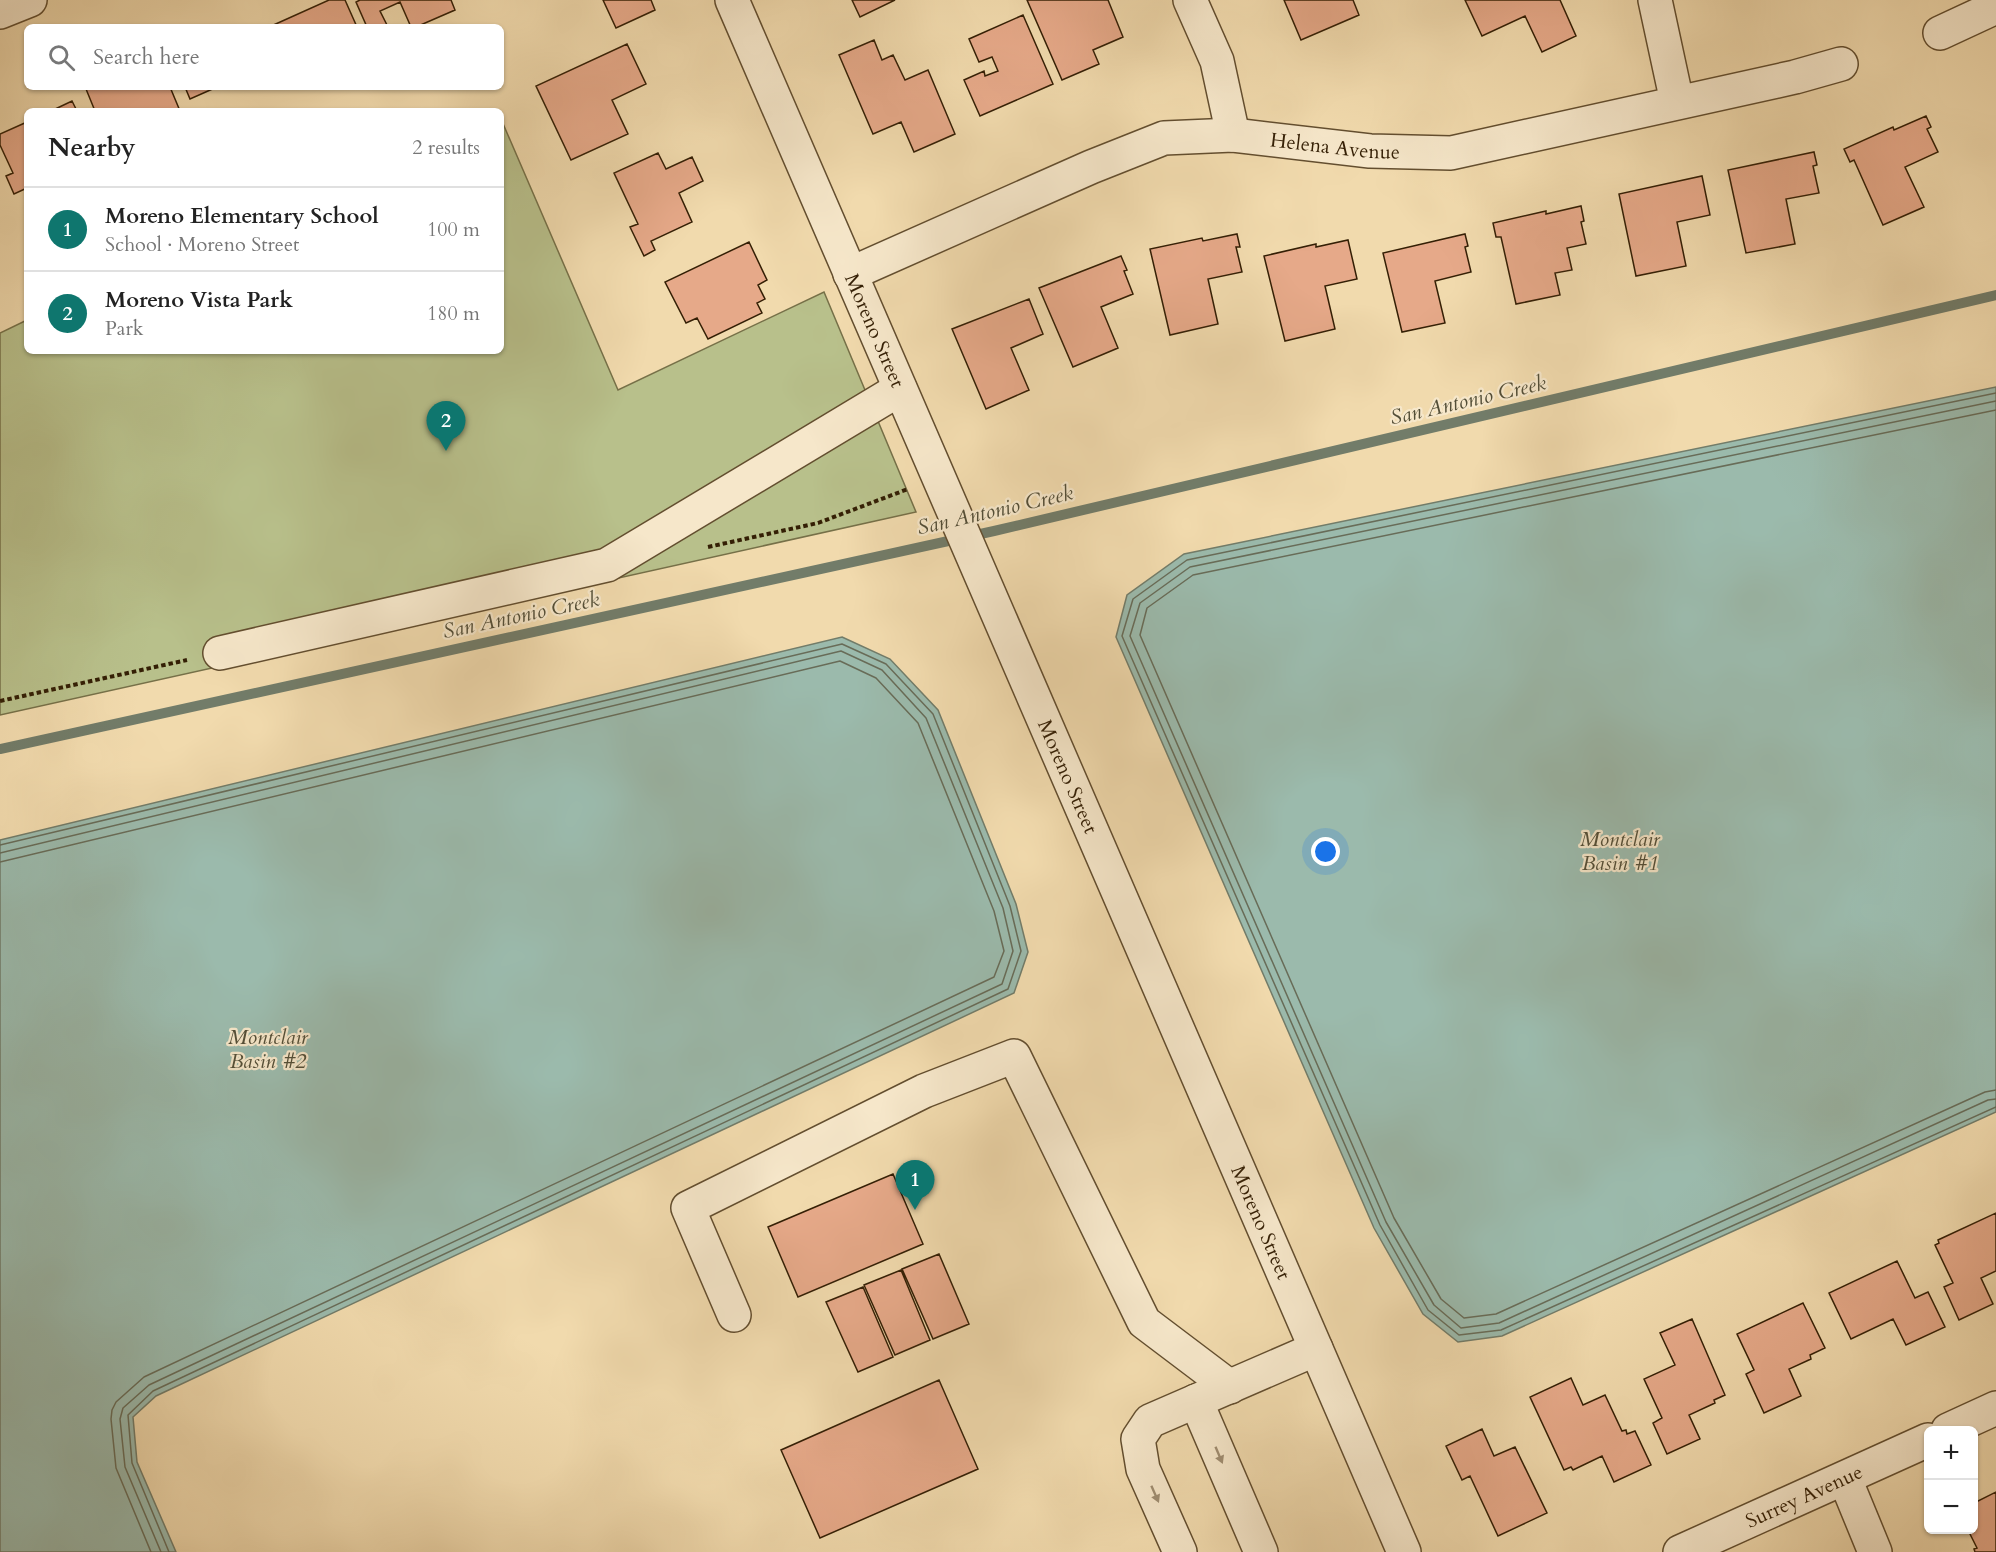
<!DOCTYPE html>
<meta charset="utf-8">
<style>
:root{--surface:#fff;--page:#f6f6f6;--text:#222;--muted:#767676;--line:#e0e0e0;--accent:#0f766e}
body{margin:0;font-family:Cardo,serif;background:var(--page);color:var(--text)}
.controls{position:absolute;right:18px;bottom:18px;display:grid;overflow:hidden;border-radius:9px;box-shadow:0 2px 4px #0004}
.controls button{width:54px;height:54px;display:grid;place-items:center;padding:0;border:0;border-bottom:2px solid var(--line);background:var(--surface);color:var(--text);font:30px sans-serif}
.you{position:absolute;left:1326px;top:852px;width:21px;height:21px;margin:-15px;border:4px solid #fff;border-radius:50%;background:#1a73e8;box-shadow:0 0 0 9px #1a73e833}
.badge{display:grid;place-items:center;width:39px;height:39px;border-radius:50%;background:var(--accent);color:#fff;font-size:20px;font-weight:700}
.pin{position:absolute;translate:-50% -50px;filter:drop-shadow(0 2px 3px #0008)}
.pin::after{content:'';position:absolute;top:32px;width:21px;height:18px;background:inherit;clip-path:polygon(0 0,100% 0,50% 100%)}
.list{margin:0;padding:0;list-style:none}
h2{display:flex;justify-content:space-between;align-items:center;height:78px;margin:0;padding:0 24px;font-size:26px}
h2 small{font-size:20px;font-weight:400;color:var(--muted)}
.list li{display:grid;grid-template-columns:39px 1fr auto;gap:18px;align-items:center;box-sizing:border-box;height:84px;padding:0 24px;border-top:2px solid var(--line)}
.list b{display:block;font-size:22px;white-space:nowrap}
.list p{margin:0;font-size:20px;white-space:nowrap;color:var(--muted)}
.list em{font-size:20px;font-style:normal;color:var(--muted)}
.icon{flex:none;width:33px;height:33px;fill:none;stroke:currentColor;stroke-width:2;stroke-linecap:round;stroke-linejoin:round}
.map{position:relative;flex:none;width:1996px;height:1552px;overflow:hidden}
.search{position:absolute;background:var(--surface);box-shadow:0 2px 4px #0004;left:24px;top:24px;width:480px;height:66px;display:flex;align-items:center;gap:15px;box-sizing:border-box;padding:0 21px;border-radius:9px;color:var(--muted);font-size:22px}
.panel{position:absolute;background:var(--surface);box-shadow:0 2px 4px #0004;left:24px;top:108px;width:480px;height:246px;border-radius:9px}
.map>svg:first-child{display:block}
</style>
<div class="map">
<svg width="1996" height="1552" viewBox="0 0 1996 1552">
<rect width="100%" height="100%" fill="#f1daad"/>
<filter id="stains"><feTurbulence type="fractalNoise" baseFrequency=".00333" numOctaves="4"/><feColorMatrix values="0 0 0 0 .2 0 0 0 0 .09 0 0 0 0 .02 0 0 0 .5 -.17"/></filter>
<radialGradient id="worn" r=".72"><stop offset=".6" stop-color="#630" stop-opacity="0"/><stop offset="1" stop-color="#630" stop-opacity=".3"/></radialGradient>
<path fill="#b8c08b" stroke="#767048" stroke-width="1.5" d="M501,119L618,390L824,292L916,512L0,715V333L27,320V351H501Z"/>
<path fill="#9bbaac" stroke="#727c69" stroke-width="1.5" d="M1996,387V1112L1502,1336L1458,1342L1423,1314L1374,1228L1116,637L1127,595L1184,554Z
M842,637L890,659L938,710L1016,904L1028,952L1014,993L156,1396L133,1417L137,1462L176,1552H0V840Z"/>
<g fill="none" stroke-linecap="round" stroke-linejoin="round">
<path stroke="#686c58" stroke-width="1.5" d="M1996,393L1187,560L1133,599L1122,636L1380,1225L1428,1310L1459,1335L1501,1330L1996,1107
M1996,401L1190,567L1140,603L1130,636L1386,1222L1434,1305L1461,1328L1499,1323L1988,1100L1996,1099
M1996,410L1193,575L1147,608L1140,635L1394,1218L1441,1299L1464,1318L1496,1314L1985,1092L1996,1090
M0,845L842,644L886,664L933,714L1010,906L1021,951L1008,989L153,1391L128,1415L132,1463L169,1552
M0,853L841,651L882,670L926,718L1003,908L1013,951L1002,984L149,1385L123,1408L120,1419L125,1467L161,1552
M0,862L840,661L876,678L918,723L994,911L1004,951L994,977L144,1377L116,1402L112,1410L111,1419L116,1468L151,1552"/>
<path stroke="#727c69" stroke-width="10" d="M0,749L994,531L1996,295"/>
</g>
<path fill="#e6a989" stroke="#341f05" stroke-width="1.5" d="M329,0H345L357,27H269Z
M360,0H451L455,10L416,27H411L400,2L380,11L388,27H367L356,2Z
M603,0H651L655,10L616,28Z
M852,0H895L860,17Z
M1027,0H1108L1123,37L1093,50L1099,64L1062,80Z
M1284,0H1353L1359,15L1301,40Z
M1465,0H1560L1576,36L1542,52L1525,16L1482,36Z
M1023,15L1053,84L980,116L964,80L984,71L985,76L998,71L992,57L979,62L969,39Z
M874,40L882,60L893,55L905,80L928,70L955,134L914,152L901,122L873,134L839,55Z
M627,44L646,84L612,100L628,134L571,160L536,86Z
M91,87H170L180,111H95L86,89Z
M185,87H217L190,99Z
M72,101L77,111H51Z
M1926,116L1931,127L1927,129L1938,152L1905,167L1924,207L1883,225L1854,160L1850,162L1844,149L1893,127L1894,130Z
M27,122V188L14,194L6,176L13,173L0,145V134Z
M1814,152L1817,165L1813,166L1819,193L1786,199L1795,244L1746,253L1728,170Z
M658,153L666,169L692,157L703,181L679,193L692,222L651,241L655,250L644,256L630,227L638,224L614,173Z
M1702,176L1710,215L1677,222L1686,266L1636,276L1619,194Z
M1581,206L1584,221L1581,222L1586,244L1567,248L1572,270L1555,273L1560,295L1516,304L1501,237H1496L1493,223L1546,211V214Z
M1237,234L1240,247H1236L1242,272L1208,279L1218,324L1170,335L1150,249L1202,238L1203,241Z
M1465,234L1468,246L1465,247L1471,272L1435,281L1445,323L1402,332L1383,253Z
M1348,240L1357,279L1325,286L1335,329L1285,341L1264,256L1316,244V247Z
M749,242L767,280L758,285L765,299L757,303L762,313L708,339L697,318L686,323L665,282Z
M1121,256L1127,270L1124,271L1133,294L1101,307L1118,348L1073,367L1039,288Z
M1029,299L1043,334L1011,348L1029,390L986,409L952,329Z
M893,1174L923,1244L798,1297L768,1227Z
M1996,1213V1271L1981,1278L1993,1304L1959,1320L1944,1287L1953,1283L1935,1245L1939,1243L1938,1240Z
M939,1254L969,1324L933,1339L902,1269Z
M1897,1261L1915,1298L1928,1292L1945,1327L1906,1345L1893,1319L1851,1339L1829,1293Z
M901,1270L930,1340L895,1355L864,1285Z
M863,1287L893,1357L858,1372L826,1302Z
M1803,1303L1825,1348L1810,1355L1811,1359L1789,1369L1801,1396L1764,1413L1746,1374L1754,1370L1737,1334Z
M1692,1319L1725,1395L1714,1400L1715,1403L1689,1415L1700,1439L1667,1454L1653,1423L1662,1418L1644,1379L1675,1365L1660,1333Z
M1571,1378L1583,1405L1605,1395L1622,1431L1626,1430L1627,1434L1635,1431L1651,1465L1614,1482L1602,1456L1573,1470L1571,1467L1564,1470L1530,1397Z
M939,1380L978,1469L820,1538L781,1450Z
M1482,1429L1494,1456L1515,1447L1547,1513L1498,1536L1470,1476L1462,1480L1446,1446Z
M1996,1492V1552H1975L1974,1549L1977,1548L1968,1530H1974V1503Z"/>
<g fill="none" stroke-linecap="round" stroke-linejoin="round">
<defs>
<g id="minor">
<path id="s1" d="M732,0L1404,1552"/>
<path d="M1190,0L1217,61L1233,135"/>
<path d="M1655,0L1677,102"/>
<path d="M0,12L30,0"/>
<path d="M1940,33L1996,7"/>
<path id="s2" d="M850,274L1091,167L1164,138L1233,135L1370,151L1451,153L1795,77L1841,64"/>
<path d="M220,653L607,565L900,389"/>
<path d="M734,1315L688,1208L924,1091L1014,1056L1144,1322L1230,1387"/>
<path d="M1196,1401L1261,1552"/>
<path d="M1948,1430L1996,1408"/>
<path d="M1845,1479L1875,1552"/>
<path d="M1180,1552L1143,1469L1138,1439L1150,1421L1316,1349"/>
<path id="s3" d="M1680,1552L1928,1440"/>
</g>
</defs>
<use href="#minor" stroke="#634e2f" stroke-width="36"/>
<path stroke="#341f05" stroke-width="4" stroke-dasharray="4.5 3" stroke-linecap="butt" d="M708,547L818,523L908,489
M0,701L187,660"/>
<use href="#minor" stroke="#f6e7ca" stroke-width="33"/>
</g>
<defs><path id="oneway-solid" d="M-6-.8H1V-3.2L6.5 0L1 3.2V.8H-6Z" transform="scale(1.5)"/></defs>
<g fill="#9f8d71">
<use href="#oneway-solid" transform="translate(1219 1455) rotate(67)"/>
<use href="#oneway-solid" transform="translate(1155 1494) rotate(66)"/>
</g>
<g text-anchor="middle" stroke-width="4.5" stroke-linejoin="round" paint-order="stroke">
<g font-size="20" fill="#341f05" stroke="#f6e7ca">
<text dy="7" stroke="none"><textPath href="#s2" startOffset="514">Helena Avenue</textPath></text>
<text dy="7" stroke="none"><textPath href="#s1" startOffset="360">Moreno Street</textPath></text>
<text dy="7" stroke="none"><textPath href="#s1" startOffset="846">Moreno Street</textPath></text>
<text dy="7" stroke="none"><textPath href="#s1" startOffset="1332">Moreno Street</textPath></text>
<text dy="7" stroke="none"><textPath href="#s3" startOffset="136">Surrey Avenue</textPath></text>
</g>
<g font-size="21" font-style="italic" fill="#534e37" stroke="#f6e7ca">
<text transform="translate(1468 400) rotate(-13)" y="7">San Antonio Creek</text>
<text transform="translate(995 510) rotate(-13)" y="7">San Antonio Creek</text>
<text transform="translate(521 615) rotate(-12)" y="7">San Antonio Creek</text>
<text x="1620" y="846">Montclair<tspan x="1620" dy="24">Basin #1</tspan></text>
<text x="268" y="1044">Montclair<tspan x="268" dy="24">Basin #2</tspan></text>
</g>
</g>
<rect width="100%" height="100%" filter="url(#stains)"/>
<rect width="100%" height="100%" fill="url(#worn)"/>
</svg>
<div class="controls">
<button>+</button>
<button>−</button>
</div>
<div class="you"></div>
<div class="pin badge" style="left:915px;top:1210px">1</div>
<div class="pin badge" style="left:446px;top:451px">2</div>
<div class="search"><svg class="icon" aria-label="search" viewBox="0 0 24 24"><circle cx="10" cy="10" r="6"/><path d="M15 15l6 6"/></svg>Search here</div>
<section class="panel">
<h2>Nearby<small>2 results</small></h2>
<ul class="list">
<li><span class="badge">1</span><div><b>Moreno Elementary School</b><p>School · Moreno Street</p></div><em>100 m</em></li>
<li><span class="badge">2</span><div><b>Moreno Vista Park</b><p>Park</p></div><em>180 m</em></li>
</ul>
</section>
</div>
